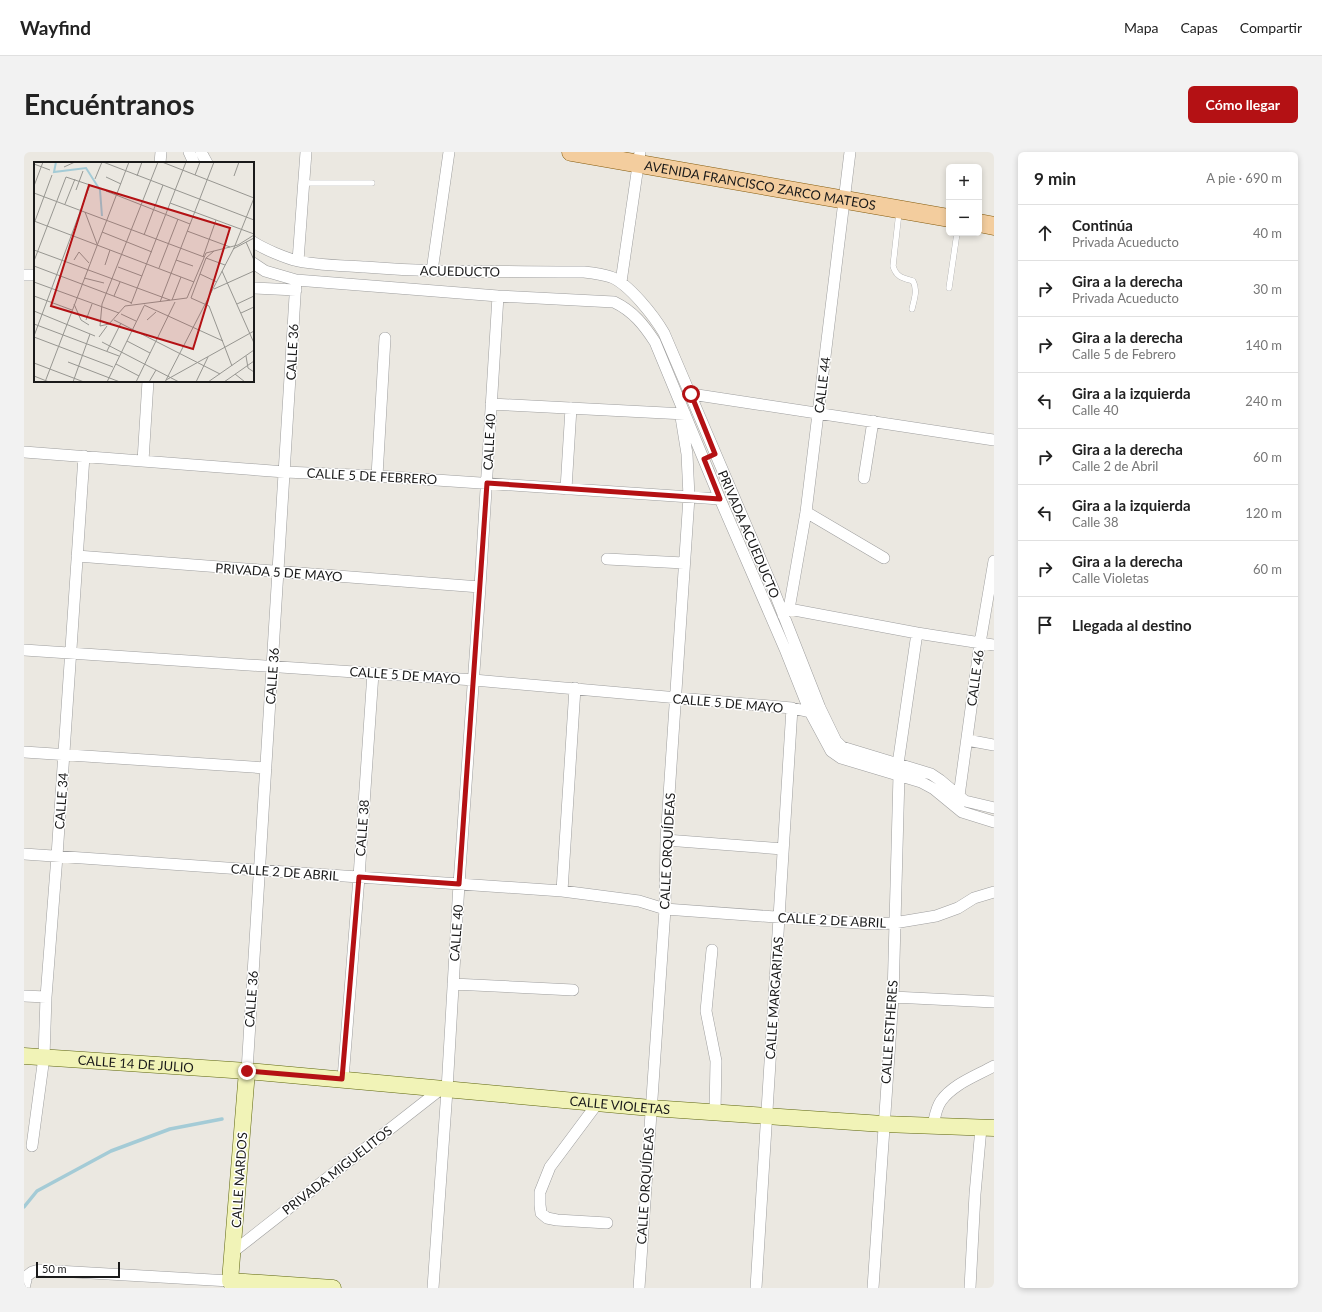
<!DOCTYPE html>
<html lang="es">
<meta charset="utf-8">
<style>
:root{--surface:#fff;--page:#f2f2f2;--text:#222;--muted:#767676;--line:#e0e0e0;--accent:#b41114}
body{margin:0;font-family:Lato,sans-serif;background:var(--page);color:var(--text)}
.controls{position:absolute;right:12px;top:12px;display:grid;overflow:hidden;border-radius:6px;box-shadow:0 2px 6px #0003}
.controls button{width:36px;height:36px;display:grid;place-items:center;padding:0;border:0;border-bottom:1px solid var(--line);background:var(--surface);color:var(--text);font:20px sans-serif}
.scale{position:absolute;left:12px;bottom:10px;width:84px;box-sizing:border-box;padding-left:4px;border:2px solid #1a1a1a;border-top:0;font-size:11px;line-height:14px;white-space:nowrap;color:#1a1a1a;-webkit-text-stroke:3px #fff;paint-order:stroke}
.stop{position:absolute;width:12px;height:12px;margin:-9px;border:3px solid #b41114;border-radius:50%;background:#fff}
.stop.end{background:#b41114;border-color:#fff;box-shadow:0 1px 4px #0008}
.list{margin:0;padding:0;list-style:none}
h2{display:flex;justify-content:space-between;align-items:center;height:52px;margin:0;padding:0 16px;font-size:17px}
h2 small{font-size:13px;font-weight:400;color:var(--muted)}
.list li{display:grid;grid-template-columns:26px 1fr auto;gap:12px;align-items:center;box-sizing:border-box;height:56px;padding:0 16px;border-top:1px solid var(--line)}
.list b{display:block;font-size:15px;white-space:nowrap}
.list p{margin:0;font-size:13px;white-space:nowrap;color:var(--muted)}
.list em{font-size:13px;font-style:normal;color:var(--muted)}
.icon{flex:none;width:22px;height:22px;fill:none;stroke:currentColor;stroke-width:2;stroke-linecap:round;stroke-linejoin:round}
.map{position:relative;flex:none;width:970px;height:1136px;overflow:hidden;border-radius:6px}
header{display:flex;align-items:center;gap:24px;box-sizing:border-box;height:56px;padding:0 20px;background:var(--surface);border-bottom:1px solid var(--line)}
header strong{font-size:19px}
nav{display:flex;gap:22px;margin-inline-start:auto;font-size:14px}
.intro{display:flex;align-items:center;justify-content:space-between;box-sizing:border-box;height:96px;padding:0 24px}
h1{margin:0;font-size:28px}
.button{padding:10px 18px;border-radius:6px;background:var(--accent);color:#fff;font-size:14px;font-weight:700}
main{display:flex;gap:24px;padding:0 24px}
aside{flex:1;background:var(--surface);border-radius:6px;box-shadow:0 2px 6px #0003}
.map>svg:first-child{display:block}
</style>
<header>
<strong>Wayfind</strong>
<nav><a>Mapa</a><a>Capas</a><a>Compartir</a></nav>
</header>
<div class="intro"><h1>Encuéntranos</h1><a class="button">Cómo llegar</a></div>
<main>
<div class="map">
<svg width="970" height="1136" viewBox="0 0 970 1136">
<rect width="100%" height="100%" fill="#ebe8e1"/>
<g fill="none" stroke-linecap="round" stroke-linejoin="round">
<path stroke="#a4cbd6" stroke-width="3.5" d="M0,1055L13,1039L87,999L146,977L198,967"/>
<defs>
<path id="lane" d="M279,31H348
M875,60L869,114C872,125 879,126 889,129C894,138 890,148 888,157
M925,136L933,81"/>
<path id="street" d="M165,0L170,11
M177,0L183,11
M136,11L137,0
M229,90C240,97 261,106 274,109C293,113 320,114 341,115C413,121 487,119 560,120C569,121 578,122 587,125C605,132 630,164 640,181L748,434L796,556L812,589L818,595L907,622L916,628L941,649L970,656
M274,109L282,0
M229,111L241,119L272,128L474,144L590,150C609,159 620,173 631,190L696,347L761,497L786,560L807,599L817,606L897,630L910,637L938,660L970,670
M408,119L425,0
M0,123H11
M597,130L616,0
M229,136L272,138
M667,242L970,288
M467,252L661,262
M0,300L261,320L353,324L696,347
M119,309L124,229
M353,324L361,186
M840,326L849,269
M542,337L547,256
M782,360L860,406
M53,404L456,435
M583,407L660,411
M765,457L893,481L970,493
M759,463L765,457L782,360L826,0
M0,498L450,528L768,556L786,560
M943,588L970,593
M0,600L242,616
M874,612L893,481
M935,644L956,491L970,409
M642,688L759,697
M0,702L538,739L615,749L641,757L849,772L870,771L912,764L934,756L950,746L970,740
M538,739L551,536
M688,798L682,859L692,909L691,960
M429,832L549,838
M0,844L22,845
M869,845L970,850
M223,919L272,128
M319,927L335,725L349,521
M573,952L526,1015L516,1040V1053L517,1061L523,1066L533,1068L583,1071
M909,973C911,965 912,956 917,949C929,932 952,924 970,914
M8,994L20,905L22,845L33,704L60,304
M210,1099L417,937
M0,1136L3,1124L8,1120L15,1118L206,1129V1135
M409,1136L423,938L435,732L456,435L474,144
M615,1136L641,757L642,688L665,345L663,302L657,265
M732,1136L768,556
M849,1136L869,845L875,623
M946,1136L951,1042L957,976"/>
<g id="secondary">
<path id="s1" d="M0,904L223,919L627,956L859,972L970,976"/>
<path d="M223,919L206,1129L309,1136"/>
</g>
<g id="primary">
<path id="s2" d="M547,0L925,66"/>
<path d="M955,71L970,74"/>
</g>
</defs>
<use href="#lane" stroke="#9e9e9e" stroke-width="6"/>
<use href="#street" stroke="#9e9e9e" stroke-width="12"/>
<use href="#secondary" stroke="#5d650e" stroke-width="17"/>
<use href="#primary" stroke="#845b0d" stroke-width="19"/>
<use href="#lane" stroke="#fff" stroke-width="5.5"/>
<use href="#street" stroke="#fff" stroke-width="11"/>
<use href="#secondary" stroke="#f1f3b7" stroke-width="16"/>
<use href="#primary" stroke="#f3cd9e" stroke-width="18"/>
</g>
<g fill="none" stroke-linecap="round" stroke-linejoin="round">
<path stroke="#b41114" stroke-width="5" d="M223,919L318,927L335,725L435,732L463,331L696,347L680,307L691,302L667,242"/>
</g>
<g text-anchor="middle" stroke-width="3" stroke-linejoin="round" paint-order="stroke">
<g font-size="13" fill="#1a1a1a" stroke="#fff">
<text dy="5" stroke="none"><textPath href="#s2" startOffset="192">AVENIDA FRANCISCO ZARCO MATEOS</textPath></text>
<text transform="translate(436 119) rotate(1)" y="5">ACUEDUCTO</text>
<text transform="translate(268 200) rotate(-87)" y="5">CALLE 36</text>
<text transform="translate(798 233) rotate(-83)" y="5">CALLE 44</text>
<text transform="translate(465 290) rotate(-87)" y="5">CALLE 40</text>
<text transform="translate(348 324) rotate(3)" y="5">CALLE 5 DE FEBRERO</text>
<text transform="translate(725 382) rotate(67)" y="5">PRIVADA ACUEDUCTO</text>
<text transform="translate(255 420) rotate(4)" y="5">PRIVADA 5 DE MAYO</text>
<text transform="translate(381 523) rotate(4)" y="5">CALLE 5 DE MAYO</text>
<text transform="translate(248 524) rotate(-86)" y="5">CALLE 36</text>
<text transform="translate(951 526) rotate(-82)" y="5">CALLE 46</text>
<text transform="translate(704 551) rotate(5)" y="5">CALLE 5 DE MAYO</text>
<text transform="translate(37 649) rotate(-86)" y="5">CALLE 34</text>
<text transform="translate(338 676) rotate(-86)" y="5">CALLE 38</text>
<text transform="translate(643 699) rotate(-87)" y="5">CALLE ORQUÍDEAS</text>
<text transform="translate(261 720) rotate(4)" y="5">CALLE 2 DE ABRIL</text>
<text transform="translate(808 768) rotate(3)" y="5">CALLE 2 DE ABRIL</text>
<text transform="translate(432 781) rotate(-86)" y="5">CALLE 40</text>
<text transform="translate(750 846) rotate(-86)" y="5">CALLE MARGARITAS</text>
<text transform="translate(227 847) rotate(-86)" y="5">CALLE 36</text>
<text transform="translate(865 880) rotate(-86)" y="5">CALLE ESTHERES</text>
<text dy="5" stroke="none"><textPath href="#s1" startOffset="112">CALLE 14 DE JULIO</textPath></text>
<text dy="5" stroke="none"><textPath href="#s1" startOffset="598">CALLE VIOLETAS</textPath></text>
<text transform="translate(313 1018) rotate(-38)" y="5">PRIVADA MIGUELITOS</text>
<text transform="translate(215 1028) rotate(-86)" y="5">CALLE NARDOS</text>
<text transform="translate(621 1034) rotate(-86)" y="5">CALLE ORQUÍDEAS</text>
</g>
</g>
<g transform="translate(10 10)">
<rect width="220" height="220" fill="#ebe8e1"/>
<path fill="none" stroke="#a4cbd6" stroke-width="2" d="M22,0L20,10L52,6L66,28L68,54"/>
<path fill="none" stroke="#979691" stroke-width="1" d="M69,0L220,58M128,0L220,36M0,2L16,8M30,5L41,0M161,13L166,0M103,14L108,0M200,14L205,0M72,15L87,22M61,17L68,0M0,24L9,0M42,28L49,9M72,29L156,62M0,31L170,95M136,41L220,72M31,42L41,17M51,50L63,82M0,59L160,120M1,59L18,13M153,69L196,85M68,70L118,90M110,73L129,23M212,80L220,98M199,87L220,76M0,88L136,138M169,95L182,58M172,96L191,103M40,98L45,90L55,101M142,98L159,104M0,99L32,15L56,23L0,174M71,103L76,88M0,104L98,141M84,105L108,114M125,106L144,57M188,109L220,181M166,112L183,120M50,116L70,121M0,120L85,151M180,127L220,109M0,134L38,148M80,134L86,120M157,136L172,96L180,89M157,136L175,144L198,204M138,138L147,115M126,140L180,0M40,142L47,158L55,163M97,142L152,0M203,142L220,134M110,143L189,179M0,149L61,174M207,151L220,145M87,152L102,159M52,158L58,142M80,158L186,212M113,158L122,150M0,162L85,194M66,164L75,162L91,144L153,136L172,91L204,83L220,73M66,164L68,142L124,0M0,175L79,205M65,175L73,164M93,179L116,191M68,180L145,220M73,189L87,161M212,194L214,206L220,210M34,200L86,220M0,201L50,220M82,202L105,214M201,212L211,220M0,214L15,220M132,218L220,169M11,220L95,0M39,220L56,172M73,220L110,144M102,220L141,140M115,220L122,208M131,220L200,86L220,36M162,220L174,195M174,220L220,188M190,220L220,199"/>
<path fill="#b41114" fill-opacity="0.15" stroke="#b41114" stroke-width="2" d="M55,23L196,66L159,187L17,144Z"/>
<rect width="220" height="220" fill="none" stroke="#1a1a1a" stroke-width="2"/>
</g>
</svg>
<div class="controls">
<button>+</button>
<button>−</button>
</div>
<div class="scale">50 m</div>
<div class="stop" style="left:667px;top:242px"></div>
<div class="stop end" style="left:223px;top:919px"></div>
</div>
<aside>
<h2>9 min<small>A pie · 690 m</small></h2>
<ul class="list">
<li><svg class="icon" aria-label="ahead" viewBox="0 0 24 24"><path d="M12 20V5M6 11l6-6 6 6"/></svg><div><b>Continúa</b><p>Privada Acueducto</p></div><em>40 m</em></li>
<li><svg class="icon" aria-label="right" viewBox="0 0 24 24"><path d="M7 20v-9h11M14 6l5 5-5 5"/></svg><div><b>Gira a la derecha</b><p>Privada Acueducto</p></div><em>30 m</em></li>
<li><svg class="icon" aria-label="right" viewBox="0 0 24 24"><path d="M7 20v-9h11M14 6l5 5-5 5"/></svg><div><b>Gira a la derecha</b><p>Calle 5 de Febrero</p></div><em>140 m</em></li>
<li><svg class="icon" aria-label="left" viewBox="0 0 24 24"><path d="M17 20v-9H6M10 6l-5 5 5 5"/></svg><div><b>Gira a la izquierda</b><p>Calle 40</p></div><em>240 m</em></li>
<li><svg class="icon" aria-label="right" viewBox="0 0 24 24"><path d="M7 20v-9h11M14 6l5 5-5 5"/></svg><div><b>Gira a la derecha</b><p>Calle 2 de Abril</p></div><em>60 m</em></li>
<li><svg class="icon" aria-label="left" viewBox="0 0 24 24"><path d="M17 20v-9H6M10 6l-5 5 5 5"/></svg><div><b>Gira a la izquierda</b><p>Calle 38</p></div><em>120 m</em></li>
<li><svg class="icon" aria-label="right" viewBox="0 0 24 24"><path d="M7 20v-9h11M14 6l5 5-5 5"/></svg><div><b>Gira a la derecha</b><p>Calle Violetas</p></div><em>60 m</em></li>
<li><svg class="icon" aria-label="arrive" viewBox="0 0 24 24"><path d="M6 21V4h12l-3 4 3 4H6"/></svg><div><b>Llegada al destino</b></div></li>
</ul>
</aside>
</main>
